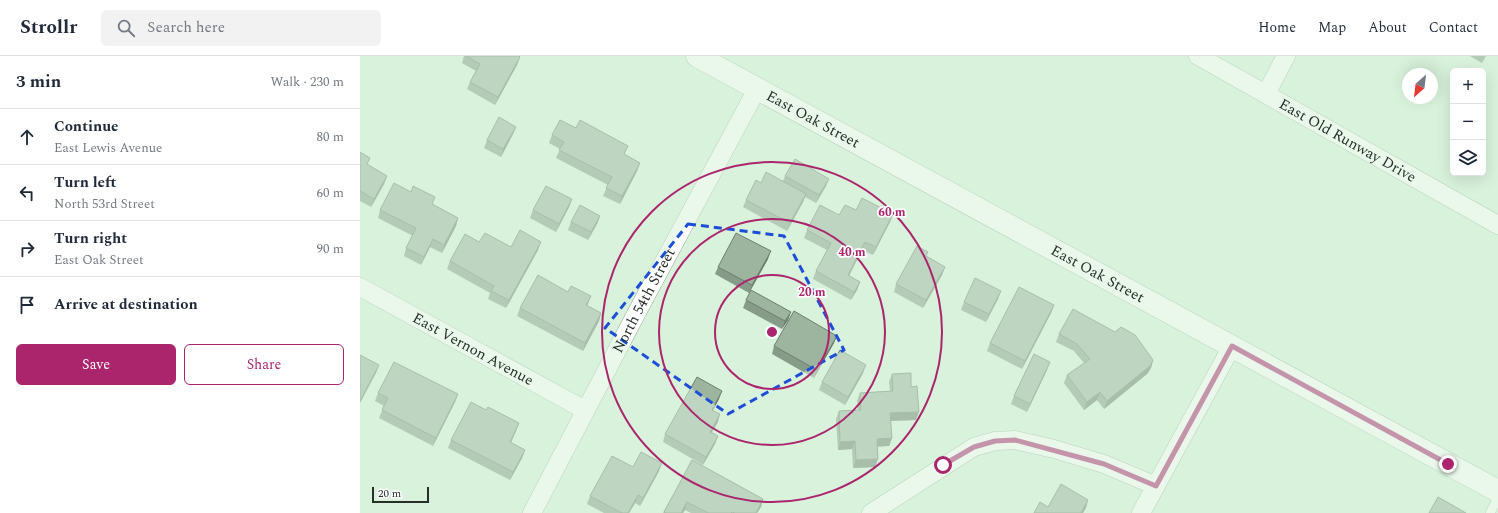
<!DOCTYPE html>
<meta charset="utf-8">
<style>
:root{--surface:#fff;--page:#f2f2f3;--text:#1f2937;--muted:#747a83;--line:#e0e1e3;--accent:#ab256d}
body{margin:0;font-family:Spectral,serif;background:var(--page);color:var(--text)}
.controls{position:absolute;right:12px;top:12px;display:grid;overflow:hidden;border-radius:6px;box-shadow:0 4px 16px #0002}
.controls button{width:36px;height:36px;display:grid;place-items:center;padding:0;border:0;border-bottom:1px solid var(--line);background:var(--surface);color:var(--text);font:20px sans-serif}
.compass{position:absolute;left:1042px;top:12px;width:36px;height:36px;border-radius:50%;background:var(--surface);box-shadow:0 4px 16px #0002;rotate:208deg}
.scale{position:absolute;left:12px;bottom:10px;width:57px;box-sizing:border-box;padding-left:4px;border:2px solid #263028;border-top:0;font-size:11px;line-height:14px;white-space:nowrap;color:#263028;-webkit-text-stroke:3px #fff;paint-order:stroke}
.stop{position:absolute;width:12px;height:12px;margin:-9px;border:3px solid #ab256d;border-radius:50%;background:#fff}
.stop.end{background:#ab256d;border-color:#fff;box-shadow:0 1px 4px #0008}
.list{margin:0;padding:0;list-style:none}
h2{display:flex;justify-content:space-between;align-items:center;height:52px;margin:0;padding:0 16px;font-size:17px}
h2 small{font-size:13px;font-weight:400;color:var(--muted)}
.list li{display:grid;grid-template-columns:26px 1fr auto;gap:12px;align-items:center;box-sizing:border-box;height:56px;padding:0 16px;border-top:1px solid var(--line)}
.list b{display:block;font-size:15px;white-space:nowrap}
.list p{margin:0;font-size:13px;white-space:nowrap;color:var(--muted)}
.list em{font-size:13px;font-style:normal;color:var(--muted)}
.actions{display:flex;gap:8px;padding:12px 16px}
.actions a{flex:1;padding:9px 0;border:1px solid var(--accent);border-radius:6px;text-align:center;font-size:14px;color:var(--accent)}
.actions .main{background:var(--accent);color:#fff}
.icon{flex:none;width:22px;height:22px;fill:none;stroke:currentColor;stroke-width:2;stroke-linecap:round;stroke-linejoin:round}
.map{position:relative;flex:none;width:1138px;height:457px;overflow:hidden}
header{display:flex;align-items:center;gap:24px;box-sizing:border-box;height:56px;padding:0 20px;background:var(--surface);border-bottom:1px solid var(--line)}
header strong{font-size:19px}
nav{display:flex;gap:22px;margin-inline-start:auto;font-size:14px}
.search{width:280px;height:36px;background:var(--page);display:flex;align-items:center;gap:10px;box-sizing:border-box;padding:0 14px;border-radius:6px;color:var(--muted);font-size:15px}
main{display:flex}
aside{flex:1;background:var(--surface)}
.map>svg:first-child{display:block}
</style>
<header>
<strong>Strollr</strong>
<div class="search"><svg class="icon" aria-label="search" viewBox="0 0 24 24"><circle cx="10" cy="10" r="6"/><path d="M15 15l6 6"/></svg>Search here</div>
<nav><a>Home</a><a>Map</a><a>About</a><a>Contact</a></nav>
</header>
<main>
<aside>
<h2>3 min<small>Walk · 230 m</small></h2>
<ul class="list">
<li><svg class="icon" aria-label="ahead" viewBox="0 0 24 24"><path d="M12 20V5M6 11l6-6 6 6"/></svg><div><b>Continue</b><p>East Lewis Avenue</p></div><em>80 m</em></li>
<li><svg class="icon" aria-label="left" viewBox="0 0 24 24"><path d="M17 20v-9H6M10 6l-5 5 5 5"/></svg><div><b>Turn left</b><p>North 53rd Street</p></div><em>60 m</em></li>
<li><svg class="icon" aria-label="right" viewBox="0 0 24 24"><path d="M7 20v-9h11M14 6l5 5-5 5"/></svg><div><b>Turn right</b><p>East Oak Street</p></div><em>90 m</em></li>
<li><svg class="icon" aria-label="arrive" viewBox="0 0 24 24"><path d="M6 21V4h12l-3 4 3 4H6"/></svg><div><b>Arrive at destination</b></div></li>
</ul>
<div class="actions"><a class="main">Save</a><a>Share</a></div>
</aside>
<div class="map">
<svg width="1138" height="457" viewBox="0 0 1138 457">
<rect width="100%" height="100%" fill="#d9f2dc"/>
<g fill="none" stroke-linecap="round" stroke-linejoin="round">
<defs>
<path id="service" d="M1130,457L1138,442"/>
<g id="minor">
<path id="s1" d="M838,0L1138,169"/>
<path d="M906,38L926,0"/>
<path id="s2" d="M0,231L225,354"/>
<path id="s3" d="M172,457L276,258L397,33"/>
<path d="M511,457L614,391L635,385L655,384L694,393L744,408L796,430"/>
<path d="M781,457L872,290"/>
</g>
<g id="tertiary">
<path id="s4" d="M337,0L1138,435"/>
</g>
</defs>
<use href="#service" stroke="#95ac97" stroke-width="10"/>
<use href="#minor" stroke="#95ac97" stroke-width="19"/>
<use href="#tertiary" stroke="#95ac97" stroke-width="23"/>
<use href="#service" stroke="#fff" stroke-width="9"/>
<use href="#minor" stroke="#fff" stroke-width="18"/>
<use href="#tertiary" stroke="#fff" stroke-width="22"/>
</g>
<path fill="#879b89" d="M104,0H159L157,9L135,49L107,33L110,26L116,15L102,7Z
M1110,0H1126L1122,7Z
M156,71L153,78L141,101L124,92L127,84Z
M192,79L265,99L280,107L277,115L260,148L243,140L248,129L196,102L200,93L189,87Z
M0,96L8,109L27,120L24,128L11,151L0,145Z
M425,120L466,130L456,147L445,141L443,146L427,175L383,151L386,144L401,127L423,125Z
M75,141L72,148L98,162L96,170L82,197L70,191L61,209L44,200L46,192L53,180L18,162L20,154Z
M212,143L209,151L196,176L170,162L173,154Z
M496,154L533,158L530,166L513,199L502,194L489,220L500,226L497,234L491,244L453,223L456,215L467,194L444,182L447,174L479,159Z
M240,160L237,168L228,184L208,174L211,166Z
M119,186L151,191L178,194L146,252L128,243L130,237L87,213L90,205Z
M566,200L585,211L582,219L563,252L534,236L536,228Z
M408,203L389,237L355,218L358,211Z
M208,236L228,248L227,250L241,257L239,265L223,295L157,260L160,252Z
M638,243L626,266L601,254L604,246Z
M386,244L431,256L428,264L422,273L383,252Z
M694,249L691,257L662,313L627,295L630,287Z
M699,278L793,304L791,312L787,318L744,353L737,344L724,354L704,327L707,319L724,307L714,295L696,286Z
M474,287L454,322L412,298L414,290Z
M687,314L667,356L651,348L654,340Z
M503,317L485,349L459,334L462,326Z
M532,318L551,331L556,364L531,365L532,382L529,390H518V403L515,411L493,412L492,393L478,394L476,363L479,355L498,354L497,345L500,337L530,335L529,326Z
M18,337L98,338L95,346L73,390L19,362L24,350L15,345Z
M359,343L353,354L358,366L352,376L358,380L355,388L343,409L303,386L305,378Z
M126,354L159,367L156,375L151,387L165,394L162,402L150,424L88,392L91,384Z
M332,404L403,443L401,451L397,457H331L325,454L323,457H303Z
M273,411L299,415L280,450L275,447L269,457H244L227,448L230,440Z"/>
<path fill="#6e7e6f" d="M160,1L157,9L135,49L138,41Z
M156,71L153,78L141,101L143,93Z
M280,107L277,115L260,148L262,140Z
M27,120L24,128L11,151L14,143Z
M469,123L466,130L456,147L459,139Z
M446,138L443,146L427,175L430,167Z
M212,143L209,151L196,176L199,168Z
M533,158L530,166L513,199L516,191Z
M240,160L237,168L228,184L231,176Z
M98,162L96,170L82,197L84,189Z
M73,183L70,191L61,209L64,201Z
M181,186L178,194L146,252L149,244Z
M505,186L502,194L485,227L488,219Z
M411,195L408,203L389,237L392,229Z
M585,211L582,219L563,252L566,244Z
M500,226L497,234L491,244L494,236Z
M641,235L638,243L626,266L629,258Z
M231,240L228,248L223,257L226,249Z
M694,249L691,257L662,313L665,305Z
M431,256L428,264L422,273L425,265Z
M241,257L239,265L223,295L225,287Z
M477,280L474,287L454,322L457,314Z
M793,304L791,312L787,318L744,353L747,345Z
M690,306L687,314L667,356L670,348Z
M19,309L16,317L0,347V345Z
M506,309L503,317L485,349L488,341Z
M362,335L359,343L349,362L352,354Z
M740,336L737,344L724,354L727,346Z
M98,338L95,346L73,390L76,382Z
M559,356L556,364L527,365L530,357Z
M360,358L358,366L347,384L350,376Z
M159,367L156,375L147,394L150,386Z
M358,380L355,388L343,409L346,401Z
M532,382L529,390L514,391L517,383Z
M495,385L492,393L478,394L480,386Z
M165,394L162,402L150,424L153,416Z
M518,403L515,411L493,412L496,404Z
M302,407L299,415L280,450L283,442Z
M278,439L275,447L269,457H268Z
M403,443L401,451L397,457H396Z
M728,444L726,452L723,457H721Z
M327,446L325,454L323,457H321Z"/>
<path fill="#9db49f" stroke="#6e7e6f" d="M106,0H159L160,1L138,41L110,26L120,8Z
M139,61L156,71L143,93L127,84Z
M200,64L216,72L220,64L268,90L264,98L280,107L262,140L246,132L252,121L199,94L204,86L192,79Z
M0,96L10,102L7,108L27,120L14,143L0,135Z
M435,103L469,123L459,139L425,120Z
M406,116L446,138L430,167L386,144L396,124L401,127Z
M34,127L51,136L53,130L75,141L72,148L98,162L84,189L73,183L64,201L46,192L56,172L20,154Z
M186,130L212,143L199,168L173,154Z
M502,142L533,158L516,191L505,186L488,219L500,226L494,236L456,215L471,187L447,174L460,149L479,159L485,149L496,154Z
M220,149L240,160L231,176L211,166Z
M160,174L181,186L149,244L131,235L134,230L90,205L105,178L119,186L125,177L151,191Z
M376,177L411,195L392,229L358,211Z
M557,190L568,196L566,200L585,211L566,244L536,228Z
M178,219L208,236L211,230L231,240L226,249L241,257L225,287L160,252Z
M615,222L641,235L629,258L604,246Z
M659,231L694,249L665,305L630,287Z
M391,234L431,256L425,265L386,244Z
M713,253L755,276L761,271L775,279L793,304L790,310L747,345L740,336L727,346L707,319L730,303L717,288L699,278Z
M434,255L477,280L457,314L414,290Z
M480,294L506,309L488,341L462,326Z
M674,298L690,306L670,348L654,340Z
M0,299L19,309L0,345Z
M34,306L98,338L76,382L22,354L28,342L18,337Z
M551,317V331L557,330L559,356L530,357L532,382L517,383L518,403L496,404L495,385L480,386L479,355L501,354L500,337L533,335L532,318Z
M337,321L362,335L352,354L360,358L350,376L358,380L346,401L305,378Z
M111,346L126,354L128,351L159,367L150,386L165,394L153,416L91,384Z
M281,396L302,407L283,442L278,439L268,457H262L230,440L252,400L273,411Z
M332,404L403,443L396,457H375L372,456L371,457H348L327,446L321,457H306L304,456Z
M701,428L728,444L721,457H674L680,446L688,451Z
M1078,441L1106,457H1069Z"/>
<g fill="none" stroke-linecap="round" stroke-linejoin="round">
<path stroke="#ab256d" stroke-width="5" d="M583,409L614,391L635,385L655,384L744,408L796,430L872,290L1088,408"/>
</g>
<path d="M0 0H1138V457H0ZM328,168L424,180L484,294L368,358L245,272Z" fill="#d9f2dc" fill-opacity=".55" fill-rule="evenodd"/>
<path fill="none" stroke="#1d4ed8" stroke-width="3" stroke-dasharray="8 5" stroke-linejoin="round" d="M328,168L424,180L484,294L368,358L245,272Z"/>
<g fill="none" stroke="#ab256d" stroke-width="2">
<circle cx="412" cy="276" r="57"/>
<circle cx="412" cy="276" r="113"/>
<circle cx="412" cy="276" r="170"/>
</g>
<g text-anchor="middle" stroke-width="3.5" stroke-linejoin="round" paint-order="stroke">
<g font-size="15" fill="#263028" stroke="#fff">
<text dy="5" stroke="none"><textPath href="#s4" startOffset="132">East Oak Street</textPath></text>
<text dy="5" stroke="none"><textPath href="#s1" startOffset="172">East Old Runway Drive</textPath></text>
<text dy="5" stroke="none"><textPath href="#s4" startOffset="456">East Oak Street</textPath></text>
<text dy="5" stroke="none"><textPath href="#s3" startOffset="240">North 54th Street</textPath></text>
<text dy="5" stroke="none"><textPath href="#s2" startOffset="129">East Vernon Avenue</textPath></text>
</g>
</g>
<circle cx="412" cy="276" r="6" fill="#ab256d" stroke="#fff" stroke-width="2"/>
<g font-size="12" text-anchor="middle" font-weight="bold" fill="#ab256d" stroke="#fff" stroke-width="3.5" stroke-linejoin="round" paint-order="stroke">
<text x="532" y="160">60 m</text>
<text x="492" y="200">40 m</text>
<text x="452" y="240">20 m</text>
</g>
</svg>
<div class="controls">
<button>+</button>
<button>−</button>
<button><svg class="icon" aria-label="layers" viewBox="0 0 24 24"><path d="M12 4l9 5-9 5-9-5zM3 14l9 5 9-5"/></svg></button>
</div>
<svg class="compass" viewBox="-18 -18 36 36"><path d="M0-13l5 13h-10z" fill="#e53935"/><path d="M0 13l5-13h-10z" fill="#747a83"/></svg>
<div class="scale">20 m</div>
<div class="stop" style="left:583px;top:409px"></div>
<div class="stop end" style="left:1088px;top:408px"></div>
</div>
</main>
